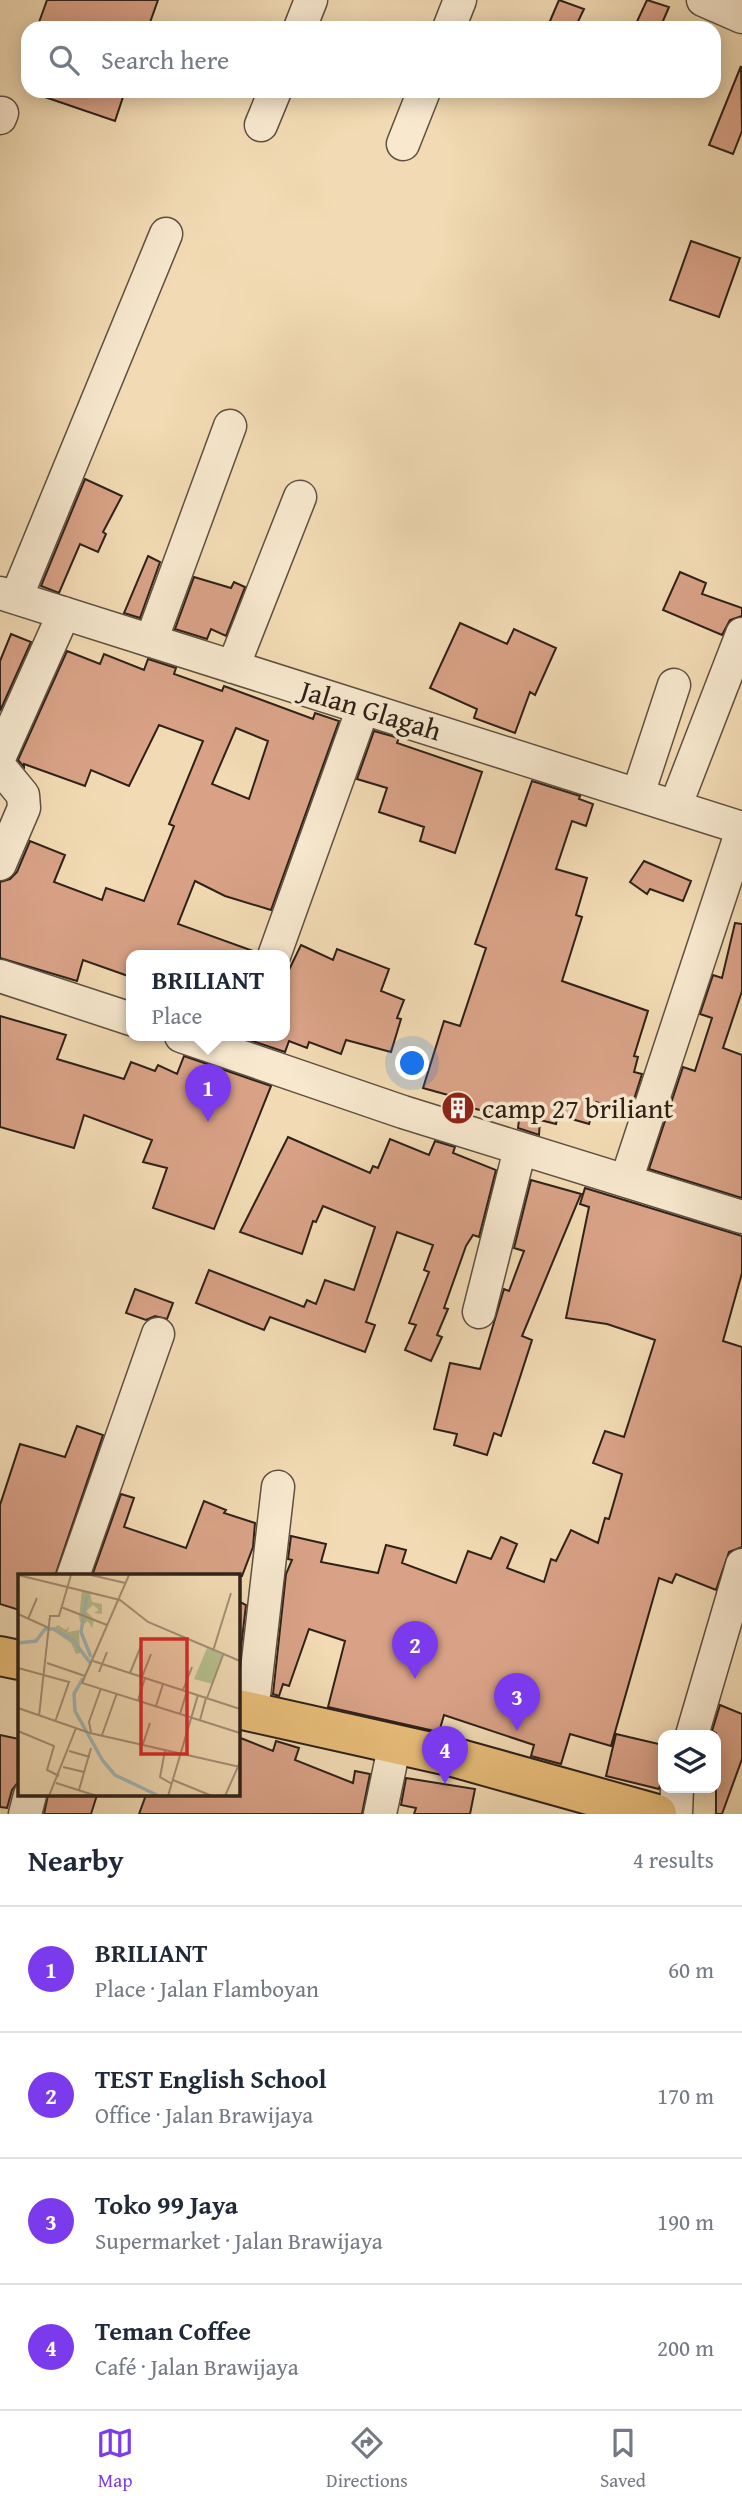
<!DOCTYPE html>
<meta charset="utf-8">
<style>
:root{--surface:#fff;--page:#f2f2f3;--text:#1f2937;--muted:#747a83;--line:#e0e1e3;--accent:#7c3aed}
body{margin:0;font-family:"Gentium Book Plus",serif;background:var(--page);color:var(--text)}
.controls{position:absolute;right:21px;bottom:21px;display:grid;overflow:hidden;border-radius:14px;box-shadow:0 4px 18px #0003}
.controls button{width:63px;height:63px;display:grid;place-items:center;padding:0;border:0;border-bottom:2px solid var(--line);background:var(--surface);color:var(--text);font:35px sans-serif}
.you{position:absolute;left:413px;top:1064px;width:24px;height:24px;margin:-18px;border:5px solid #fff;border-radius:50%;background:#1a73e8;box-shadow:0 0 0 10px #1a73e833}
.badge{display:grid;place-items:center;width:46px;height:46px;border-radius:50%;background:var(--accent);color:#fff;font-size:23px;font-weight:700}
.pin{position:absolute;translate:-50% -58px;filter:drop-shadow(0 2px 4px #0008)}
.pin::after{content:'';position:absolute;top:37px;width:24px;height:21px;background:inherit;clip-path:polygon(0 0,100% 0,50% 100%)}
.popup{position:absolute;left:126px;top:950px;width:164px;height:91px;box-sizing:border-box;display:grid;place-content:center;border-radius:14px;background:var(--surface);filter:drop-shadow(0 2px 5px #0005);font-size:23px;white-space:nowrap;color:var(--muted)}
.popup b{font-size:26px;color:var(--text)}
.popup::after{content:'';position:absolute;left:50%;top:100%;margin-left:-14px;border:14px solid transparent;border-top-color:var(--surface)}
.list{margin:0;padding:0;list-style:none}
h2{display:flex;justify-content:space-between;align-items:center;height:91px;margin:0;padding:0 28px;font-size:30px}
h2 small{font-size:23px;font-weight:400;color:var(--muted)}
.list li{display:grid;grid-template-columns:46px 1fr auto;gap:21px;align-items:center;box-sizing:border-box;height:126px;padding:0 28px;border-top:2px solid var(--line)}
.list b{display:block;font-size:26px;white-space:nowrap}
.list p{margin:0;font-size:23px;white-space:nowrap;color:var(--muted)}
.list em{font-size:23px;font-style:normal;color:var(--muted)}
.icon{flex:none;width:38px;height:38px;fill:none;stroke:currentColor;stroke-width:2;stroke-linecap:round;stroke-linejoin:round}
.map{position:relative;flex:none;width:742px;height:1814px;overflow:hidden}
.search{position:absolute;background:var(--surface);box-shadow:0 4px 18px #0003;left:21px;right:21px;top:21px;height:77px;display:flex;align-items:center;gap:18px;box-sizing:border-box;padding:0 24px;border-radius:21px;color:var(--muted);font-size:26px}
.sheet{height:595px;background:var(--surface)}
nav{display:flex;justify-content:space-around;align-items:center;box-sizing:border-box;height:98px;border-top:2px solid var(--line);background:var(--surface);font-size:19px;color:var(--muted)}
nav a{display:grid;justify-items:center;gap:4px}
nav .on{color:var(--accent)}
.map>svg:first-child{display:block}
</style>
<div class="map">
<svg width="742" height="1814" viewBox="0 0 742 1814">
<rect width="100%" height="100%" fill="#f2dbb4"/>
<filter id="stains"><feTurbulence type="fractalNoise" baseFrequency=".00286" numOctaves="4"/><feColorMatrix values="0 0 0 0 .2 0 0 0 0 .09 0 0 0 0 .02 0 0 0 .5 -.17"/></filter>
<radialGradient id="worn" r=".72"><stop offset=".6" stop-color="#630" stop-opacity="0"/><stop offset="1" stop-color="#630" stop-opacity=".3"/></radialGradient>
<path fill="#d9a287" stroke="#2e2119" stroke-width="2" fill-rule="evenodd" d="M47,0H158L148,28H37Z
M559,0L584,9L575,28H547Z
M647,0L669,7L660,28H634Z
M741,66L742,131L733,154L709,145Z
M36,91H125L115,121L36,94Z
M691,241L740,258L719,317L670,300Z
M85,479L122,496L103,532L106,534L98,552L80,544L59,593L41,586Z
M148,556L160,562L140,618L124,613Z
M680,572L706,583L702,594L742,608V616L730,620L722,635L663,610Z
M194,577L231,588L234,582L245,587L226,636L211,629L207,639L175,629Z
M460,623L507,644L514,629L556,648L535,695L530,692L515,733L474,718L477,709L430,688Z
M11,634L31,642L0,711V661Z
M67,651L100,664L104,654L144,670L148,659L176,668L174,674L222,691L224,686L313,719L315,713L339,721L271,910L225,896L195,881L178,924L256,952V956H131V977L83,960L77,981L0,958V882L10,879L17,872L30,841L65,855L54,882L102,900L106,888L144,901L174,826L169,824L203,741L159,725L129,786L91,770L85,786L24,764V767L18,760ZM236,728L268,741L249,799L212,784Z
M374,731L399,738L397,743L482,772L455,853L420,841L424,827L379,812L387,788L357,779Z
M532,781L580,796L579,799L593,804L586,826L572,821L556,869L587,878L576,915L582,917L562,981L648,1011L634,1056L638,1057L634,1072L642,1074L630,1112L596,1102L589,1124L558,1115L556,1124L540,1120L539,1135L518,1128L519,1120L472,1108L470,1114L445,1106L448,1095L423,1088L444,1021L460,1026L486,948L475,944Z
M644,861L691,881L683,901L650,889L647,894L630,882Z
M735,923L742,924V991L723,1048L742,1055V1198L649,1169L683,1067L695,1071L712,1018L700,1014L713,975L722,978Z
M301,945L333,960L337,949L389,969L381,991L404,1000L397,1018L401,1019L391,1052L346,1040L341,1054L309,1042L307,1048L289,1041L285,1052L238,1036H285V978Z
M0,1016L66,1035L57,1059L124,1079L131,1062L155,1071L158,1065L177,1074L184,1056L271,1086L214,1229L153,1208L167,1168L143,1162L152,1140L84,1115L74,1148L0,1127Z
M288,1137L370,1173L373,1166L378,1168L390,1139L429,1155L435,1141L455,1147L453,1153L496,1170L479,1237L473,1235L466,1246L444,1308L448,1309L437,1335L442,1337L431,1361L405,1350L416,1325L409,1323L429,1272L424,1270L433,1245L397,1232L366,1322L375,1325L365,1352L270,1317L264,1330L196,1303L209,1270L304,1307L307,1300L316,1304L325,1280L354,1290L375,1227L323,1206L316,1222L313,1221L302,1254L240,1232Z
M531,1180L581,1194L522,1336L532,1340L501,1436L494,1433L487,1455L454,1445L457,1434L434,1429L450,1363L480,1369L504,1289L509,1291L524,1251L514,1248Z
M585,1188L742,1236V1273L723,1341L742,1347V1547L729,1552L716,1590L676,1574L672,1583L659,1578L611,1746L570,1734L561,1764L531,1756L534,1745L444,1715L439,1732L328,1707L345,1641L309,1629L289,1686L283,1684L279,1696L273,1694L286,1574L292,1560L288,1559L291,1536L326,1544L321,1562L378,1573L386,1545L406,1550L402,1563L456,1583L468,1551L491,1559L501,1537L517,1544L507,1568L544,1582L551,1559L556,1561L571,1530L598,1543L605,1518L609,1519L622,1474L593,1463L605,1431L624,1437L655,1340L607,1324L566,1318L589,1207L580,1204Z
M135,1289L173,1303L167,1319L155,1316L146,1320L126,1313Z
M77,1426L103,1435L55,1576H19V1610L0,1604V1505L20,1444L65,1457Z
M121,1494L134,1498L124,1527L186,1548L204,1501L226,1510L224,1513L255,1523L253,1547L242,1576H92Z
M238,1601L246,1605L238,1674Z
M720,1705L742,1714V1759L722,1814H716V1733L712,1731Z
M616,1734L663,1745V1776L659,1789L606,1776Z
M0,1735L19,1739V1781L12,1790L7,1808L0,1807Z
M238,1737L273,1751L276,1741L299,1748L295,1760L353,1783L355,1771L370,1774L362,1814H139L146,1795H238Z
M406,1778L475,1789L470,1814H414L416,1808L401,1805Z
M48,1795H97L91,1814H44Z"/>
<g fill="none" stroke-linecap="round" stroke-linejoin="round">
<defs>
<path id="minor" d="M703,0L742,17
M300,28L311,0
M449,28L460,0
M0,118L2,113
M261,125L275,91
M403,144L424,91
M0,593L742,828
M16,598L166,234
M151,641L230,426
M233,667L300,497
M0,756L64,613
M0,767L23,795L24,808L0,864
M638,794L674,685
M675,807L742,634
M274,956L363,708
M0,976L131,1019
M181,1036L403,1112L742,1217
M626,1181L742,830
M479,1312L520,1149
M73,1576L158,1334
M252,1713L278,1487
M692,1735L742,1565
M25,1814L30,1795
M380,1814L395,1743
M676,1814L677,1788"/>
<path id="major" d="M0,1656L19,1660
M238,1709L453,1757L657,1814"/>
</defs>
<use href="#minor" stroke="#5f5040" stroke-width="35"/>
<use href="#major" stroke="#2e2119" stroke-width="42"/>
<use href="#minor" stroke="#f7e8ce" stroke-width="32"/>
<use href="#major" stroke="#e9be7a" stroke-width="38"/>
</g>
<defs>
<symbol id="building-disc" viewBox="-11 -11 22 22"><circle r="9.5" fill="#8f2418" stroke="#f7e8ce"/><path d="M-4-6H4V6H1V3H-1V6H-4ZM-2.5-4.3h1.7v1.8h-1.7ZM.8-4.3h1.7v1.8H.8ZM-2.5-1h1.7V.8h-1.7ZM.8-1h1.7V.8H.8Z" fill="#fff"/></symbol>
</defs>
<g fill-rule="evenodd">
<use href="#building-disc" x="439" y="1089" width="38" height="38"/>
</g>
<g text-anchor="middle" stroke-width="7" stroke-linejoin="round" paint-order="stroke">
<g font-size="28" fill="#2e2119" stroke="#f7e8ce">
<text transform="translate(371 710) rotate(17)" y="10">Jalan Glagah</text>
</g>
<g font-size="28" fill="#2e2119" stroke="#f7e8ce" text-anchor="start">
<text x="482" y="1118">camp 27 briliant</text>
</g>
</g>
<g transform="translate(18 1574)">
<rect width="222" height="222" fill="#f2dbb4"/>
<path d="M64,16L72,18L74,28L84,30V40L76,39L81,36L75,31L68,37L76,45L74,54L70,47L64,52L61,44ZM40,51L48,56L51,52L50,58L61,56L62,79L58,80L53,69L34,56Z" fill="#b8c18f"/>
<path d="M189,74L205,81L194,110L176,105Z" fill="#b8c18f"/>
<path fill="none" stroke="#a2b8b9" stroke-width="3.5" d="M69,22L63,58L73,83M0,69L18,67L27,55H36L55,66L73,90M65,104L56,120L57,137L85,187L97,201L141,222"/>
<path fill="none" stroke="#a49176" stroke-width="2" d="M0,1L102,26L130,48L222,87M73,1L107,9M111,1L64,109L222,159M43,33L89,51M0,40L31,54M10,45L19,24M195,77L213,19M75,87L222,135M29,89L67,102M0,94L51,108L37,148M81,98L89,78M112,99L123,72M124,103L133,80M165,116L174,93M189,124L205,81M120,126L127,104M138,132L145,110M0,134L72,159L222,193M162,140L169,117M21,142L32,42H41L53,1M182,146L188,124M0,157L36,172L29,196L41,202M73,158L71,148L83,114M84,161L99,119M125,170L132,149M51,177L72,183M147,177L142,203L154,210M45,193L66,198M155,206L194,222M38,209L79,222M61,216L73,174M31,222L58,154M150,222L180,121M207,222L222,188"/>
<path fill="#d62828" fill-opacity="0.15" stroke="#d62828" stroke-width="3.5" d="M123,65H169V180H123Z"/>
<rect width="222" height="222" fill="none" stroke="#2e2119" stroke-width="3.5"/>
</g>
<rect width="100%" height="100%" filter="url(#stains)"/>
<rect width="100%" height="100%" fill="url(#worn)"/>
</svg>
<div class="controls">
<button><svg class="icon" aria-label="layers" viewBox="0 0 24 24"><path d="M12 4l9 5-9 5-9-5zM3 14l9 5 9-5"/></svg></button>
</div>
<div class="you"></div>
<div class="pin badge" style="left:208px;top:1122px">1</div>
<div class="popup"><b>BRILIANT</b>Place</div>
<div class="pin badge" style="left:415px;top:1679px">2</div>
<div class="pin badge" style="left:517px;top:1731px">3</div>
<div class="pin badge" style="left:445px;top:1784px">4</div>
<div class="search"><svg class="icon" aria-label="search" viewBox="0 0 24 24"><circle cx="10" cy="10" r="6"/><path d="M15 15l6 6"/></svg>Search here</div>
</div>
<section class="sheet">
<h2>Nearby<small>4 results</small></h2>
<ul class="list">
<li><span class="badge">1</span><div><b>BRILIANT</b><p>Place · Jalan Flamboyan</p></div><em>60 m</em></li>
<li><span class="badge">2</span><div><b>TEST English School</b><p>Office · Jalan Brawijaya</p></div><em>170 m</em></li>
<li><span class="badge">3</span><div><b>Toko 99 Jaya</b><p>Supermarket · Jalan Brawijaya</p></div><em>190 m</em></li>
<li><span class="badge">4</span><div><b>Teman Coffee</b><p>Café · Jalan Brawijaya</p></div><em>200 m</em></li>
</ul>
</section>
<nav>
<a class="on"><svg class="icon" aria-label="map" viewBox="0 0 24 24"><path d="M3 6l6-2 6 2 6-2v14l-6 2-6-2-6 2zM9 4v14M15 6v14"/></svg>Map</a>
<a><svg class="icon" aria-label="directions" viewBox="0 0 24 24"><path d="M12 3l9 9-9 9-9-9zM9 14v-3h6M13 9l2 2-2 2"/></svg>Directions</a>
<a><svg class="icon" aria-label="saved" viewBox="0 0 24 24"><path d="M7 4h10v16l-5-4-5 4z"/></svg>Saved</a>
</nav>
